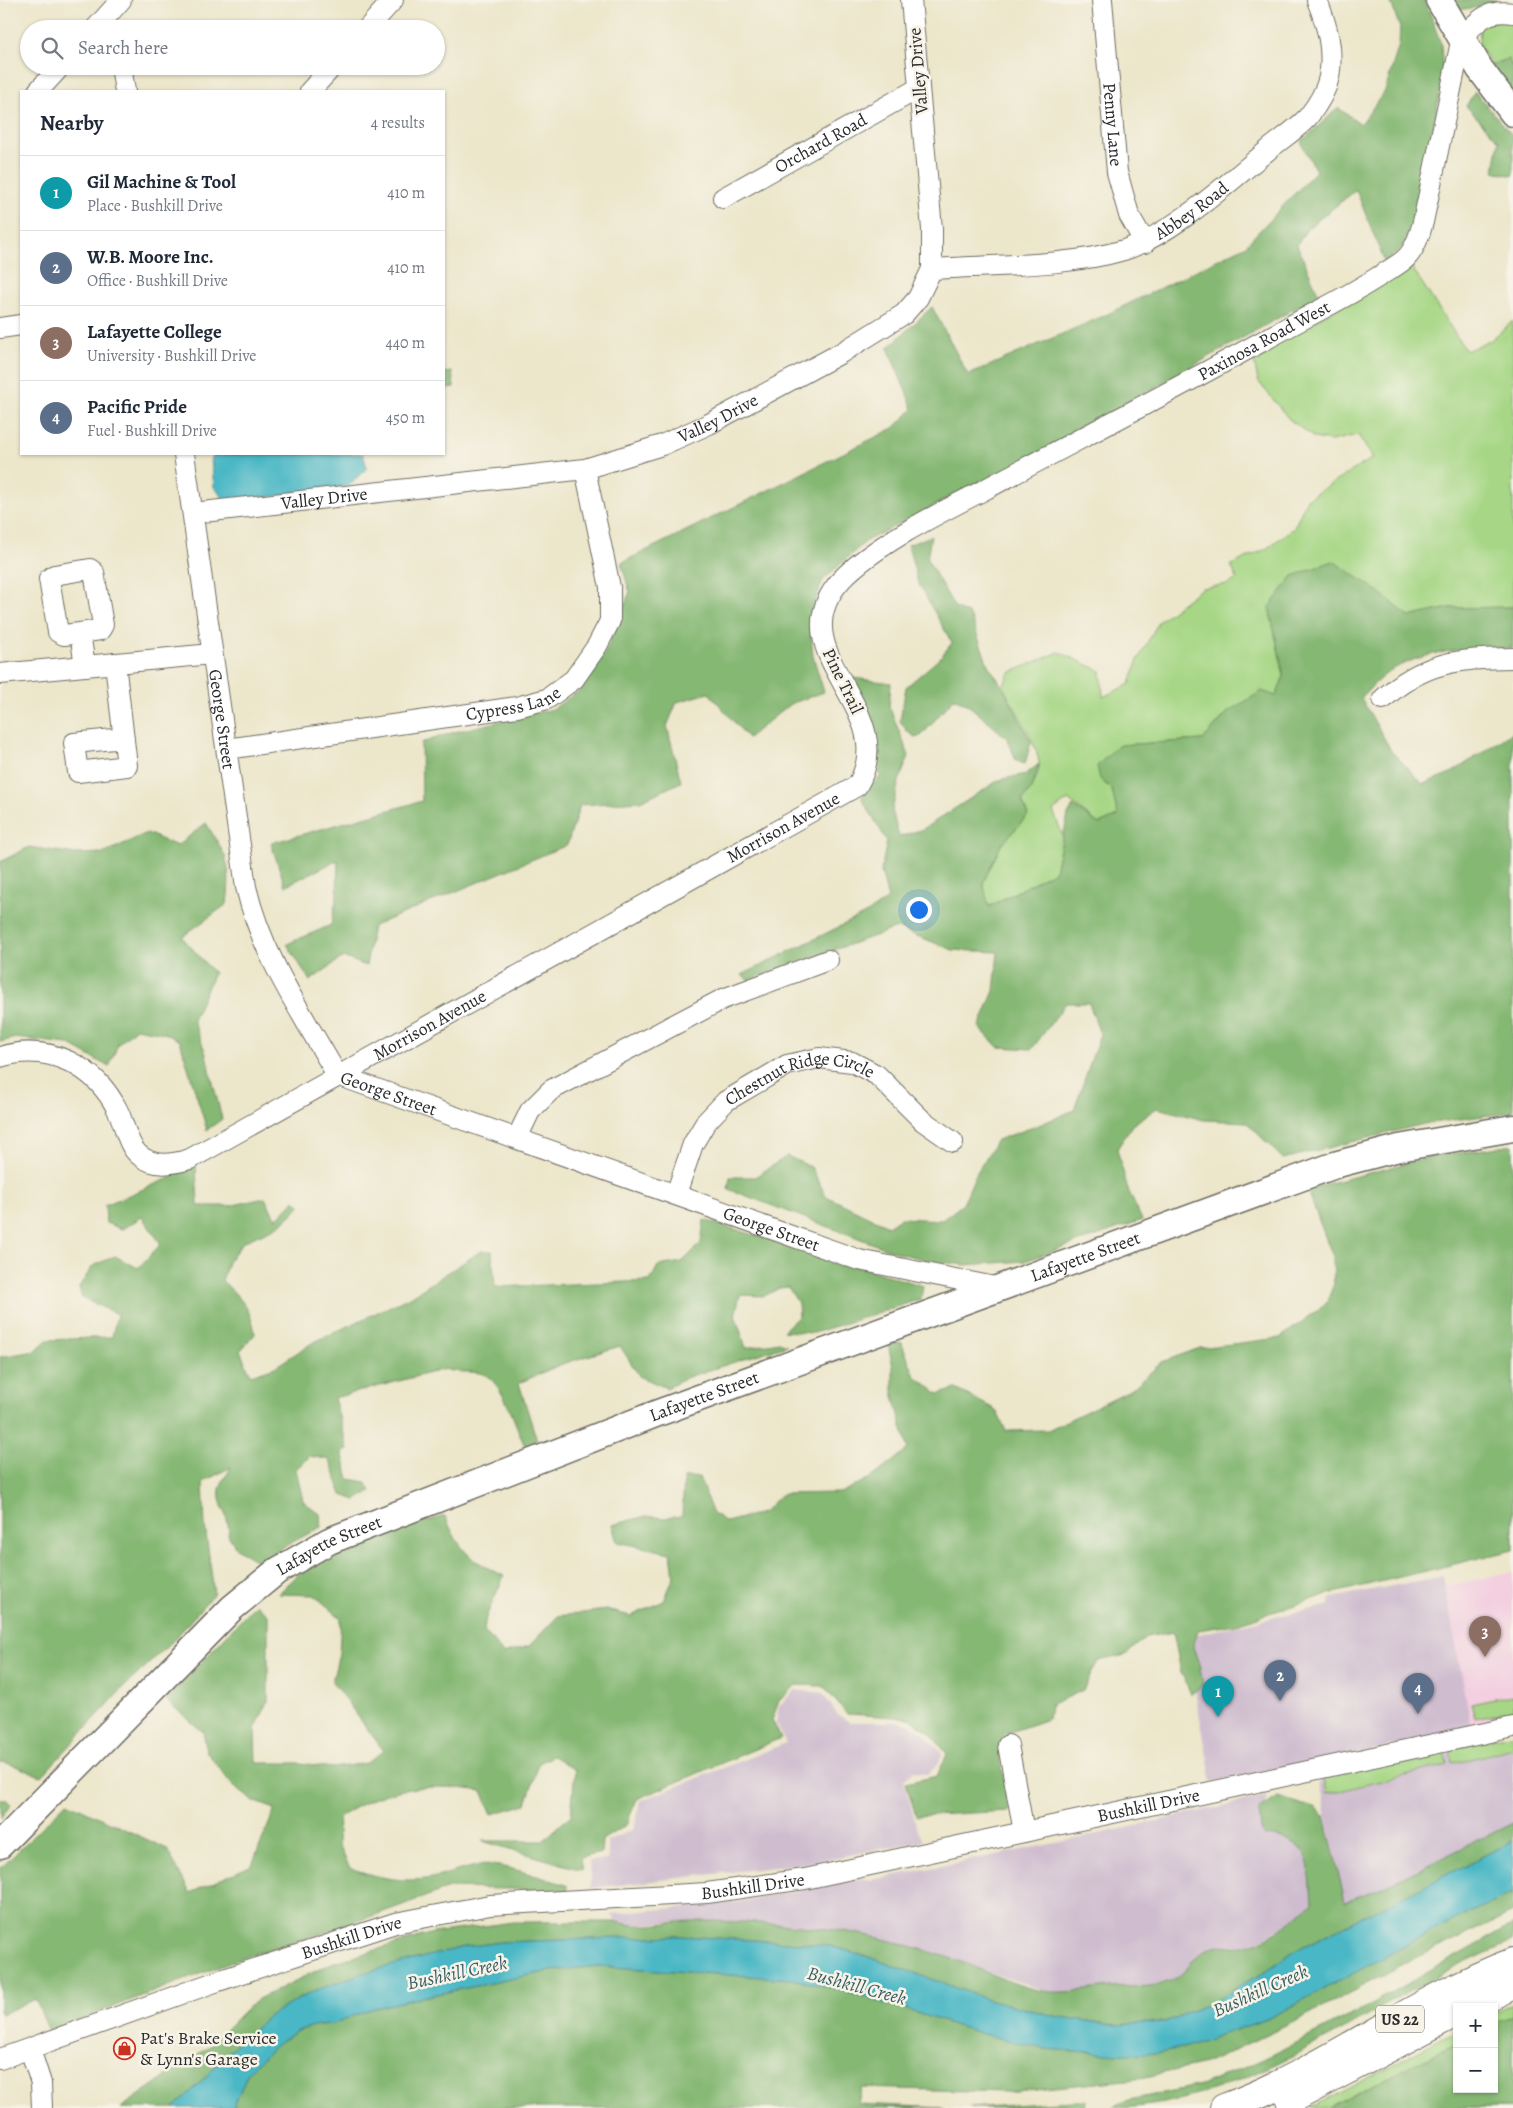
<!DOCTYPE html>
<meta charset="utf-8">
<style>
:root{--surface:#fff;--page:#f2f2f3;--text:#1f2937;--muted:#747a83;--line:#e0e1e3;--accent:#c8321e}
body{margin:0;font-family:Alegreya,serif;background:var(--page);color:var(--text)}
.controls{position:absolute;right:15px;bottom:15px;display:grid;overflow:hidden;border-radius:0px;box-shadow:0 1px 4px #0004}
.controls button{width:45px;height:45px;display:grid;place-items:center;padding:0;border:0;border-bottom:1px solid var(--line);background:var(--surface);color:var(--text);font:25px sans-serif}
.you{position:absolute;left:918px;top:909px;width:18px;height:18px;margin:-12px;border:4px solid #fff;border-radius:50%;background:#1a73e8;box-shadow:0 0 0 8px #1a73e833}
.badge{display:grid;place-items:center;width:32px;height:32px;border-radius:50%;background:var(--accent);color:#fff;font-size:16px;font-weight:700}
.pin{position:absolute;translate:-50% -41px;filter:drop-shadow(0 1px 2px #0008)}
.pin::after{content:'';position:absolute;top:26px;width:18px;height:15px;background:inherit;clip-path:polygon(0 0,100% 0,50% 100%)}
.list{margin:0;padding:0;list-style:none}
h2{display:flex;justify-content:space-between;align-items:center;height:65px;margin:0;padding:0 20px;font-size:21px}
h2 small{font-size:16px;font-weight:400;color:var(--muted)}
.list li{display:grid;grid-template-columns:32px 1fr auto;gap:15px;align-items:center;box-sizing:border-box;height:75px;padding:0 20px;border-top:1px solid var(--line)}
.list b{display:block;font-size:19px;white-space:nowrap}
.list p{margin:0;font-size:16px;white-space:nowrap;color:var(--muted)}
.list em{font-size:16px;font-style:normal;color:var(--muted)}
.icon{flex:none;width:28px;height:28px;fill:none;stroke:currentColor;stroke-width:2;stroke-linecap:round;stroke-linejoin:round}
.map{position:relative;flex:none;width:1513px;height:2108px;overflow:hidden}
.search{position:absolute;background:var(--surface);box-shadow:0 1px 4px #0004;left:20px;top:20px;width:425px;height:55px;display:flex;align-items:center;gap:12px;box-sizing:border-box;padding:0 18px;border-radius:28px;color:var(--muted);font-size:19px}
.panel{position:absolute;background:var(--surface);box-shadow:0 1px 4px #0004;left:20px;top:90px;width:425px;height:365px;border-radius:0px}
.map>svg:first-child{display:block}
</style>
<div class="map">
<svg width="1513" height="2108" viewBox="0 0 1513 2108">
<rect width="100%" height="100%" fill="#f7f3e8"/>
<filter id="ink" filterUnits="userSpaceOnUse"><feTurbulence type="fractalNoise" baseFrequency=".02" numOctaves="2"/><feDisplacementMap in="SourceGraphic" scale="10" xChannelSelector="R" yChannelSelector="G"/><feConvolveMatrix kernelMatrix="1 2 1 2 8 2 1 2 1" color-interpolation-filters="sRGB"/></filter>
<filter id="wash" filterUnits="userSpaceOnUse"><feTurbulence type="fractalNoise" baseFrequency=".0096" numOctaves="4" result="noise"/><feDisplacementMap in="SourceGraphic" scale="20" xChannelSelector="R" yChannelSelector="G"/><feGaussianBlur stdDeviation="1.12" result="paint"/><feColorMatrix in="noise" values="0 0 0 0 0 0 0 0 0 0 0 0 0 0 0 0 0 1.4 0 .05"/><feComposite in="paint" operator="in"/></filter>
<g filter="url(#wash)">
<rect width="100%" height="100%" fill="#ece6ca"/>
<path fill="#f3cfe0" d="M1513,1571V1727L1473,1736L1444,1587Z"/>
<path fill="#cfbdcf" d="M1443,1576L1472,1730L1212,1782L1185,1637L1330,1605L1331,1598Z
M795,1690L822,1693L837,1714L849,1722H899L910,1725L921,1731L936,1746L942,1754L938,1764L928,1774L913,1771L904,1781L917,1829L923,1841L800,1864L591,1888L589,1861L608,1860L607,1841L634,1829L640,1801L786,1743L776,1723L779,1706Z
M1513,1740V1823L1381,1888L1345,1901L1319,1784L1323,1778Z
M1266,1796L1268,1816L1314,1842L1312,1902L1292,1922L1255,1943L1240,1946L1227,1945L1195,1959L1186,1973L1170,1981L1141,1988L1112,1987L1081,1992H1049L920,1949L877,1938L838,1930L727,1921H681L627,1925L618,1922L610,1914L738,1902L862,1878L871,1880L1086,1837Z"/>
<path fill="#a7d786" stroke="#698158" d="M1513,18V68L1508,59L1491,65L1479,46L1480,29L1486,23Z
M1411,266L1466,351L1491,340L1513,321V607L1449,608L1409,617L1378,591L1269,607L1284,676L1276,696L1228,712L1203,740L1118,745L1100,779L1112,790L1118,816L1099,824L1068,800L1053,811L1063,836L1055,871L988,907L983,883L1001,845L1028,815L1022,801C1029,792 1041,775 1039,762C1035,739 1014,708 1003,687L1009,673L1059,652L1101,671L1103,697L1130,684L1137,662L1159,621L1202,588L1229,584L1237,579L1231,565L1266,549L1294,528L1307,499L1373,458L1358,435L1331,441L1314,438L1289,419L1258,381L1253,356Z
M1513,1695V1710L1475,1718L1471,1704Z
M1513,1734V1748L1452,1764L1450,1748Z
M1444,1749L1447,1765L1327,1794L1323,1775Z
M1513,2003V2108H1311L1457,2031V2089H1494V2012Z"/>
<path fill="#85b873" stroke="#58724f" d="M1390,0H1425L1441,44L1443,76L1419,205L1403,246L1385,263L1356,190L1307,229L1297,245L1319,295L1054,444L866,541L823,580L809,617L813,656L824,692L790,704L748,738L709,693L677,702L667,726L681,782L640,801L580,805L567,845L373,926L366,966L343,957L310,981L287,944L331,925L337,896L338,860L285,886L271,843L422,801L421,743L454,732L553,709L583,688L606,651L630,592L621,563L894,428L913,409L888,348L932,307L968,375L1110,313L1245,246L1316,171L1301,142L1338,108L1361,124L1385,91L1399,45L1400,28Z
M1451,0H1497L1488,6L1456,10Z
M1508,59L1513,68V100L1491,65Z
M1475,92L1513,136V176L1494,171L1499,141L1466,106Z
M452,372L454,387L444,389V373Z
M931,536L927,559L955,608L970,615L988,665L1003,687L1031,742L1025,764L1016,761L1008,739L967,704L954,698L922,735L916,738L907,731L900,721L906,687L939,659L952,643L918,583L908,545Z
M1333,561L1378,591L1409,617L1449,608L1513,607V648C1475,647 1418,650 1386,674C1377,680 1369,690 1361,698L1392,752L1423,784L1453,772L1513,732V1112L1424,1124L1283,1159L1246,1122L1204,1120L1157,1108L1132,1125L1117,1149L1128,1190L1142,1220L1025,1261L965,1265L927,1260L898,1253L728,1189L730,1177H755L787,1156L811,1167L826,1196L888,1226L900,1218L942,1220L963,1204L976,1174L997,1140L1039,1125L1074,1110L1100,1034L1089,1003H1066L1032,1049L998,1047L979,1027L994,991L998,952L953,950L897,928L748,980L742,975L869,912L888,899L881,871L887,841L862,799L865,788L880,778C878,742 869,710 853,678L891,683L889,706L909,756L899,781L892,810L899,837L923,829L999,780L1026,774L1039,764L1032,788L1022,801L1028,815L1001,845L983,883L989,907L1055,871L1068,815L1073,806L1099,824L1118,816L1112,790L1100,779L1097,766L1118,745L1203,740L1228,712L1262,691L1276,696L1284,676L1269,607L1293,576Z
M206,823C227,858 232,861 227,904L182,937L214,973L193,1020L205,1051L222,1119L207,1130L180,1041L164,1033L136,1028L118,1044L109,1067L68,1044L15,1038L0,1042V862L29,847L76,854L104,853L147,833L177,846Z
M1513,1145V1550L1329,1594L1236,1624L1198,1630L1193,1647L1200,1667L1203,1685L1191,1694L1181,1672L1173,1632L1146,1637L1126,1655L1098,1661L1083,1690L1050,1706L1048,1719L1004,1734L1000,1754L1009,1811L916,1816L906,1783L937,1776L947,1754L930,1733L910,1718L847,1714L823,1686L796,1685L779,1701L772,1720L781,1738L637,1799L626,1825L602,1840L601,1853L580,1858L582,1870L482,1841H543L571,1815L575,1770L553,1756L539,1763L526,1804L492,1814L482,1791C425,1783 390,1785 339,1817L338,1844L350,1868C379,1878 406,1884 436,1877C454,1873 470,1865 489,1865C507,1865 547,1880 567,1885L568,1890L449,1888L342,1927L256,1953L49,2031L35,1999L2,2014L0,2010V1869L67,1802L167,1849L190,1893L252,1865L275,1809L253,1801L232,1785L207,1752L203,1732L166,1700L256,1604L268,1615V1702L255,1729L256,1763H301L332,1768L366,1763L384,1751L332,1682L339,1654L341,1618L314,1595L278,1594L305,1568L396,1529L445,1516C460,1552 469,1559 504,1576L486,1617L484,1630L503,1654L529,1646L558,1616L606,1610L631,1616L664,1601L674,1576L671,1553L617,1542L612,1525L646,1516L664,1518L682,1516L684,1478L699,1477L712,1512L726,1522L762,1513L782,1494L840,1493L874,1476L908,1449L893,1392V1367L888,1344L901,1342L915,1376L939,1394L956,1389L996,1410L1006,1431L1048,1430L1132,1389L1162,1362L1200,1348L1280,1338L1326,1304L1334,1284L1333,1257L1307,1189L1430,1157Z
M196,1166L198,1206H229L265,1198L276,1219L295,1200L301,1206L279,1226L243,1242L228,1262L222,1281C240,1297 252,1310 255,1334L240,1351L251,1375L275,1367L312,1343L412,1296L481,1251H492L495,1287L650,1281L658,1266L682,1262L701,1243L704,1220L923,1286L921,1299L814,1333L783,1331L799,1316L798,1303L788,1287L780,1288L764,1296L740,1295L735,1315L746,1348L779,1342L787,1345L688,1377L667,1388L640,1377L620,1346L562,1364L519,1383L537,1441L525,1446C516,1428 503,1381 483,1374C471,1370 457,1374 445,1369L334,1398L348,1450L342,1452L349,1479L366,1482L371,1491L356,1500L342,1495L330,1460L310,1456L296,1469L303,1501L320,1514L321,1527L257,1561L237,1549L228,1535C232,1519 217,1505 220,1489C221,1482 228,1474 231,1467L203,1482L205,1526L214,1593L175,1639L122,1689L42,1776C29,1773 11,1762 0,1762V1357L35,1351L47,1340L112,1337L117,1314L82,1298L79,1287L93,1266L115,1256L138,1268L161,1244L142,1217L122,1229L106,1223L105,1205L170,1178L179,1171Z
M1278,1797L1314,1808L1325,1816L1345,1901L1381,1888L1513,1823V1841L1294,1951L1259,1975L1211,2003L1165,2022L1114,2025L1054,2016L987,1999L860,1954L830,1946L802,1943L680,1936L502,1942L464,1947L432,1955L360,1974L314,1991L272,2014L238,2042L198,2085L173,2108H121L208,2047L254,2001L332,1963L433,1933L513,1922H618C642,1930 669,1921 693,1921C741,1921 789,1924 836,1930C878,1936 921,1948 961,1962C989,1972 1020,1989 1050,1992C1071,1993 1090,1989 1111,1987C1131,1986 1150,1989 1170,1981C1188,1974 1193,1955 1210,1948C1221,1942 1232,1948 1243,1946C1270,1941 1294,1920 1312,1902C1309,1861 1312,1841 1265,1836L1261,1830L1259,1810Z
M0,1799H6L11,1805L0,1818Z
M1513,1893V1912L1414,1959L1294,2022L1205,2064L1136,2079L1006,2092L861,2088L858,2104L945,2108H233L248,2072L279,2042L300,2030L317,2025L332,2024L371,2009L427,1996L550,1971L598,1966L792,1979L847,1991L983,2034L1044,2049L1119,2054L1153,2053L1187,2047L1269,2018L1452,1921Z
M1513,1924V1942C1385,1990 1252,2108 1112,2108L1125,2101L1201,2085L1272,2055L1356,2013Z
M1513,2015V2108H1328L1457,2043V2089H1494V2024Z
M1072,2101H1086L1085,2108H969Z"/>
<path fill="#49b7c5" stroke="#3a7178" d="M215,454H363L367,468L348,486L227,503L214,487L211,459Z
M1513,1841V1893L1452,1921L1269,2018L1187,2047L1153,2053L1119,2054L1044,2049L983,2034L847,1991L792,1979L598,1966L550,1971L427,1996L371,2009L332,2024L317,2025L300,2030L279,2042L248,2072L233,2108H173L198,2085L238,2042L272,2014L314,1991L360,1974L432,1955L464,1947L502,1942L680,1936L802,1943L830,1946L860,1954L987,1999L1054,2016L1114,2025L1165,2022L1211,2003L1259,1975L1294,1951Z"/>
</g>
<g filter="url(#ink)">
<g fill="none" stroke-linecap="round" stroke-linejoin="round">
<defs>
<g id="minor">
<path id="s1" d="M1102,0L1117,172L1129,215L1145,243"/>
<path d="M95,29L121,0"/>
<path d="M367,29L393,0"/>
<path d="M121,66L125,91"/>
<path d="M38,91L61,66"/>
<path d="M310,91L333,66"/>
<path id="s2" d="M723,198L919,88"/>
<path id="s3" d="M932,269C992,265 1067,267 1124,250C1171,235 1228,183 1267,151C1280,140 1296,130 1308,117C1316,107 1326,91 1329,77C1334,50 1327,25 1317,0"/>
<path d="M0,328L21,325"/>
<path id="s4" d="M184,454L246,887C262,956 303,1015 337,1075L859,1260L1000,1288"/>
<path id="s5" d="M194,513L585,469L662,445L709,424L841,353L904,314L918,298L932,269V229L911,0"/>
<path d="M80,633L100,630L103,625L94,572L90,569L54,575L49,579L58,632L64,635L80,633L85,666"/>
<path d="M115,663L127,766L78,772L74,743L124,738"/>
<path d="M0,674L212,654"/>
<path d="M1383,699C1422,662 1461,658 1513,658"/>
<path id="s6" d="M227,749L517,707L547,699L574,679L597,646L610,621V587L585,469"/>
<path id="s7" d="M0,1057C49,1042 96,1066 118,1111C125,1125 127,1145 139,1155C155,1168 173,1164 190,1159L857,786C904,708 774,653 842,579C873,546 941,512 982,491C1085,436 1188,383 1290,326C1320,310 1350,295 1378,277C1387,271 1397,266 1405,259C1414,251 1420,234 1423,222L1462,37C1479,20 1487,9 1513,13"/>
<path d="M517,1138L530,1111L551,1090L723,999L828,960"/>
<path id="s8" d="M676,1194L693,1144L706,1122L726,1101L787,1065L819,1058L852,1062L877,1075L923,1121L953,1142"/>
<path d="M1008,1745L1024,1832"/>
<path d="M30,2049L41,2083L42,2108"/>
<path id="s9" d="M0,2059L215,1982L395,1923L490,1905L707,1893L805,1879L1513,1727"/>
</g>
<g id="major">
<path d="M1439,0L1480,69L1513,113"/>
<path id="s10" d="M0,1845L232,1608L277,1571L329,1541L658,1413L1338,1164L1399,1148L1513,1128"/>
</g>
<path id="highway" d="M1467,2007L1513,1985
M1290,2100L1457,2012
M1224,2108C1325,2071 1413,2000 1513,1962"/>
</defs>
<use href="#minor" stroke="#6f6c63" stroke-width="22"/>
<use href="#major" stroke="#6f6c63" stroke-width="29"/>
<use href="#highway" stroke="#6f6c63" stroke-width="30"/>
<use href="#minor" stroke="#fff" stroke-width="20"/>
<use href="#major" stroke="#fff" stroke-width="26"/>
<use href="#highway" stroke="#fff" stroke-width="28"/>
</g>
</g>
<defs>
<symbol id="shop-ring" viewBox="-11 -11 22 22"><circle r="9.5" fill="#f7f3e8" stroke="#c8321e" stroke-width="1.5"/><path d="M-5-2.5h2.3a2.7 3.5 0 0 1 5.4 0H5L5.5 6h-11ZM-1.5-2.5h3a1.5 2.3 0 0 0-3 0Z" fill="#c8321e"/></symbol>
</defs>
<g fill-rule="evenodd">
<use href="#shop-ring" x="112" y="2036" width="25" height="25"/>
</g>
<g text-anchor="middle" stroke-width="5" stroke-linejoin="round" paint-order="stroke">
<rect fill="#f7f3e8" stroke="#686764" stroke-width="1" x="1376" y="2005.5" width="48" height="27" rx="4"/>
<g font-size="16" font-weight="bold" fill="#2b2b2b">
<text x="1400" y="2025">US 22</text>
</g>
<g font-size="18" fill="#2b2b2b" stroke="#f7f3e8">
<text transform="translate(918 71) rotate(-95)" y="6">Valley Drive</text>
<text dy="6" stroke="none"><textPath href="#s1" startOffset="125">Penny Lane</textPath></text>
<text dy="6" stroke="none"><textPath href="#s2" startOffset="112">Orchard Road</textPath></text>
<text dy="6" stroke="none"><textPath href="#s3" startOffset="272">Abbey Road</textPath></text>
<text dy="6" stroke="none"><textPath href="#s7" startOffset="1718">Paxinosa Road West</textPath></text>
<text dy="6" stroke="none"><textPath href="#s5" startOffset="536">Valley Drive</textPath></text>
<text dy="6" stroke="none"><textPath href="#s5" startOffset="131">Valley Drive</textPath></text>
<text transform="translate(843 681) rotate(64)" y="6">Pine Trail</text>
<text dy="6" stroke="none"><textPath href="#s6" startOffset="290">Cypress Lane</textPath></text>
<text dy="6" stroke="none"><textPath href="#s4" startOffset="268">George Street</textPath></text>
<text dy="6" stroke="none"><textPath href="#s7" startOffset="924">Morrison Avenue</textPath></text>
<text dy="6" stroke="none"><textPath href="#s7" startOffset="519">Morrison Avenue</textPath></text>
<text dy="6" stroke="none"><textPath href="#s4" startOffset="702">George Street</textPath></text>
<text dy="6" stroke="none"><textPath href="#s8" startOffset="188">Chestnut Ridge Circle</textPath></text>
<text dy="6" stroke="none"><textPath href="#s4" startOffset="1108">George Street</textPath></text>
<text dy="6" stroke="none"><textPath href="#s10" startOffset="1258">Lafayette Street</textPath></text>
<text dy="6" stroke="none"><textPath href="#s10" startOffset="852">Lafayette Street</textPath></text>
<text dy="6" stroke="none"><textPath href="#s10" startOffset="448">Lafayette Street</textPath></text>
<text dy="6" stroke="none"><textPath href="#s9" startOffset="1182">Bushkill Drive</textPath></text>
<text dy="6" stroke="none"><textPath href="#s9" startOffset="778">Bushkill Drive</textPath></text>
<text dy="6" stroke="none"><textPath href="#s9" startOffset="372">Bushkill Drive</textPath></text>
</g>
<g font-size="18" fill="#2b2b2b" stroke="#f7f3e8" text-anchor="start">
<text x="140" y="2044">Pat's Brake Service<tspan x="140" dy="21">&amp; Lynn's Garage</tspan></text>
</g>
<g font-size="19" font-style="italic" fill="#365c61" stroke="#f7f3e8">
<text transform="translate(457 1972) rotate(-12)" y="7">Bushkill Creek</text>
<text transform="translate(857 1985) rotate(15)" y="7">Bushkill Creek</text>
<text transform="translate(1260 1990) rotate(-24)" y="7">Bushkill Creek</text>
</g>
</g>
</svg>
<div class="controls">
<button>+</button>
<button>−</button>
</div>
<div class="you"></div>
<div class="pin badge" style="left:1218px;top:1717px;background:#0f9aa8">1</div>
<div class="pin badge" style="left:1280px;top:1701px;background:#5c6f8a">2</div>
<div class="pin badge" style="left:1485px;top:1657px;background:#8d6e63">3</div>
<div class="pin badge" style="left:1418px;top:1714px;background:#5c6f8a">4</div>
<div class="search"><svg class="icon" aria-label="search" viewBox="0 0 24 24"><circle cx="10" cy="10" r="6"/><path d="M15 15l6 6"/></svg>Search here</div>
<section class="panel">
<h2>Nearby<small>4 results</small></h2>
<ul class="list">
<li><span class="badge" style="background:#0f9aa8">1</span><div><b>Gil Machine &amp; Tool</b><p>Place · Bushkill Drive</p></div><em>410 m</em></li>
<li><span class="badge" style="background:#5c6f8a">2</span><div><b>W.B. Moore Inc.</b><p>Office · Bushkill Drive</p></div><em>410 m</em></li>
<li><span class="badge" style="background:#8d6e63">3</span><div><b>Lafayette College</b><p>University · Bushkill Drive</p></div><em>440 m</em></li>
<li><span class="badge" style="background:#5c6f8a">4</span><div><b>Pacific Pride</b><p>Fuel · Bushkill Drive</p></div><em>450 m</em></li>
</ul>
</section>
</div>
